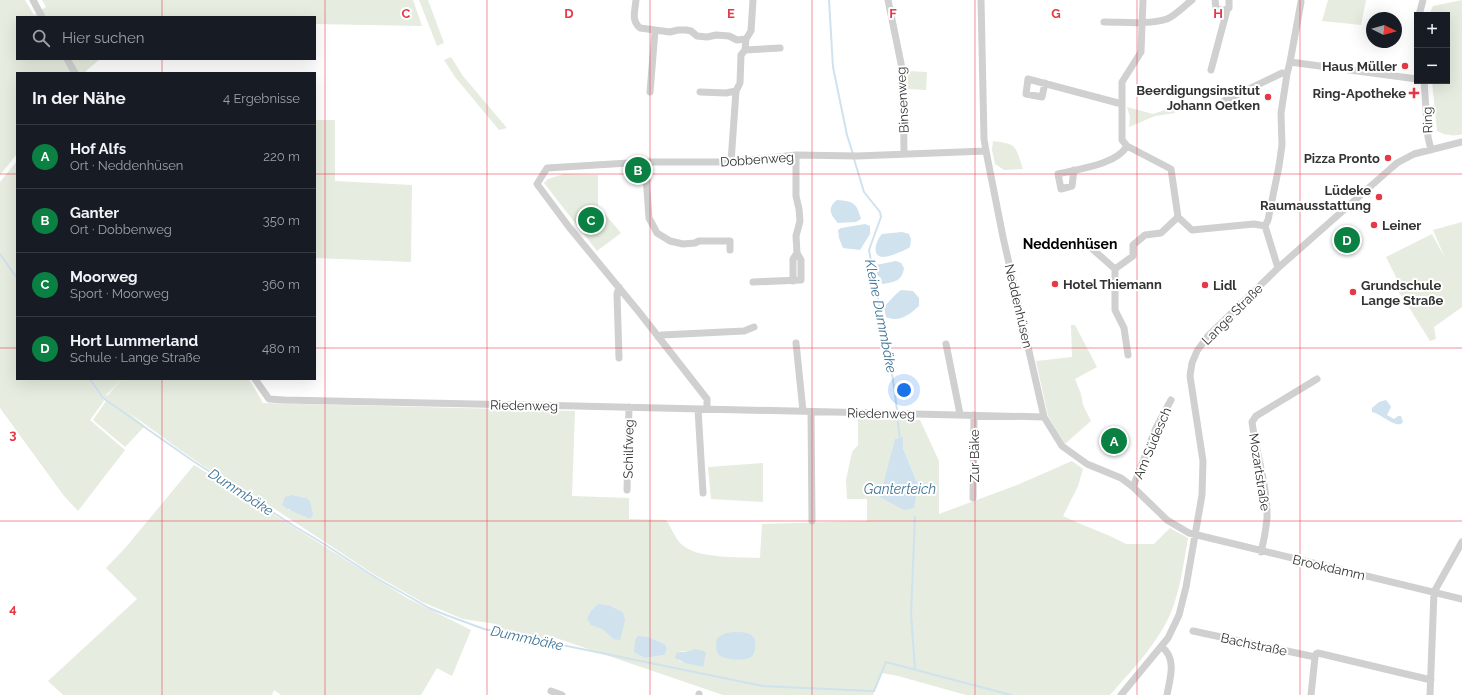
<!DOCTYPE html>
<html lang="de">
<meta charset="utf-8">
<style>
:root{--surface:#171b24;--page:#242831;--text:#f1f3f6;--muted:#9ea1a6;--line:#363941;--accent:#0b8043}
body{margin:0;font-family:Raleway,sans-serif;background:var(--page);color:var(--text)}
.controls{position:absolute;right:12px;top:12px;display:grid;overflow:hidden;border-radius:0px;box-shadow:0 4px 16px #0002}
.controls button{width:36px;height:36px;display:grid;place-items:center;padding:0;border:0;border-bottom:1px solid var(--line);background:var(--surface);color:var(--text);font:20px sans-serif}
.compass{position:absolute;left:1366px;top:12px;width:36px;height:36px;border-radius:50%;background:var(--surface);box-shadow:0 4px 16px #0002;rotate:95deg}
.you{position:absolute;left:904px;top:390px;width:14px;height:14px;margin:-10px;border:3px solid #fff;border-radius:50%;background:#1a73e8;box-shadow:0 0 0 6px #1a73e833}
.badge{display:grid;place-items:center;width:26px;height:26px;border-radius:50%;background:var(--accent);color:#fff;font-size:13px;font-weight:700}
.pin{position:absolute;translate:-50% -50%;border:2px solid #fff;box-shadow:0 1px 4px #0006}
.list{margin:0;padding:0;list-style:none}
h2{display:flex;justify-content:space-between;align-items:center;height:52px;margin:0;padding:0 16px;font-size:17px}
h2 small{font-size:13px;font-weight:400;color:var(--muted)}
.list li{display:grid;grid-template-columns:26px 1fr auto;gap:12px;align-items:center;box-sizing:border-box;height:64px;padding:0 16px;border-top:1px solid var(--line)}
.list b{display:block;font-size:15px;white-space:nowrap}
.list p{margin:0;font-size:13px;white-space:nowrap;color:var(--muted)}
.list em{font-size:13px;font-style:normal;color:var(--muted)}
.icon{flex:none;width:22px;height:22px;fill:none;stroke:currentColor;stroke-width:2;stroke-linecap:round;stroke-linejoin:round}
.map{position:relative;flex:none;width:1462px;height:695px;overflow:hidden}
.search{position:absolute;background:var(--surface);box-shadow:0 4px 16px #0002;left:16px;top:16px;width:300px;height:44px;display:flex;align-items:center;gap:10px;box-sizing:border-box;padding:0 14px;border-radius:0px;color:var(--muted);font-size:15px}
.panel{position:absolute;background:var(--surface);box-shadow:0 4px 16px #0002;left:16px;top:72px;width:300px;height:308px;border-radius:0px}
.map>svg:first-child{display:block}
</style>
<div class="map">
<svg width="1462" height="695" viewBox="0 0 1462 695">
<rect width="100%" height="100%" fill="#fff"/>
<path fill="#e6ecdf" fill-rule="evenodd" d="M0,0H25L34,15L46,7L42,0H413L422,26L315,24V17H17V59H100L86,71V73H17V154L0,175Z
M419,0H428L444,43L437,46Z
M1328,0H1366L1361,25L1322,21Z
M1462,0V134C1454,137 1444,135 1437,131L1432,81H1447V15H1429L1433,6Z
M451,57L463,76L507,128L499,130L455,77L444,60Z
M908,71L927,72L926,90L908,89Z
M1167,105H1172L1174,107L1175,113L1155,116L1129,127L1130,117L1127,107L1153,114L1165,110Z
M315,120H335V181L412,185L411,262L315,258Z
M993,141C1018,144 1015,146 1023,169L1004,170L995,164L992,150Z
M17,161V379H89L104,401L90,420L125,450L78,511L64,496L0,408V182Z
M564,174L598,175V206L621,233L597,251L544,183L548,179Z
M1462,222V307L1434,327L1436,339L1430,341L1405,301L1393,285L1398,281L1386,257L1432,234L1445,258L1433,230Z
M1071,325H1075L1097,367L1075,379L1081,394L1083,405L1091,421L1065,444L1048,416L1036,361L1072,357Z
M91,379H122L106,395L107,396L122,379H249L263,403L575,411L572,496L629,498V519L666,520C671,527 675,538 681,544C696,559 740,557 760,558L762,524L867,521V499H847L846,480L852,452L858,445V419L920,420L939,461V514L1017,485L1072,461L1083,469L1078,486L1063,516L1076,522L1110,536L1126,544H1154L1170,528L1188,538C1184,561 1181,585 1173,607C1162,639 1132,670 1110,695H966L898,676L882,673L873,695H723L553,637L547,649L494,637L496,624L463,619L422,602L375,575L249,492C204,471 166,438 126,411L145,426L125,447L93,420L106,401ZM903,438V448L918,485L895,439ZM293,495L306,498L310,519L295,511L288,510ZM611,606L623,612L613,639L602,629ZM648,637L665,644L667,648L665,655L645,658L638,653ZM681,651L690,652L703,667L679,661Z
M763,463V502L711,499L708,467Z
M194,465L407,598L471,630L452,676L437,668L421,695H281L274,690L272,695H63L48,681L137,599L106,568L126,547Z"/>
<path fill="#cfe2ee" d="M837,200C853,201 857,203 861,219L856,222L838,223C830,214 827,208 837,200Z
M865,224L870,226V234L860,250L843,248L839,238L838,230L841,228Z
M902,232L909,234L911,239L910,247C904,251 889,257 883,257C870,256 877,239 882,234Z
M896,261L901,263L904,268C902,281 895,282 882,284L881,278L877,275L876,265Z
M901,290L913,291L919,298V306C909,315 899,323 886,317L884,307C890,301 894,295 901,290Z
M1386,400L1390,405L1391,407L1387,415L1394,419L1398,416H1401L1403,422L1401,424C1391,426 1382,414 1372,412V408L1379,402Z
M903,437V448L918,485L914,508L904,510L880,497L895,439Z
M293,495L306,498L310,501L313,515L310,519C301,514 290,512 282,505L285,497Z
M598,604L611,606L623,612L625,621L620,640L613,639L602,629L591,625L587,619L591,611Z
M735,632C745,632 758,633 755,647C755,650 754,654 752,656C747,662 722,660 718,654C715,649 716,643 717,638L726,633Z
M638,636L648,637L665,644L667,648L665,655L645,658L634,652L635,641Z
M694,649L704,651L706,653L703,667L685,663L675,658L676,653C683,651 689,653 694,649Z"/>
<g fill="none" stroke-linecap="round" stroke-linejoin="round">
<path stroke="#cfe2ee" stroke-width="2" d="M829,0L833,67L847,135L853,154
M854,159L864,192L880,212L881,217L869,250L893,380L897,410
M0,254L17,278
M90,379L103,398L193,461L294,526L324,544L378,579L429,608L446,615L484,629L763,686L870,691H874L886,662L1011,695
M897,416L900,440
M915,517L911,614L915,669"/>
<path stroke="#d0d0d0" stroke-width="7" d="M33,0L42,17
M636,0C635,11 631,20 640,28L670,32L678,30H686L691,31L697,36L707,37L716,35L729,36L737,40L746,39
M888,0L903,73L904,154
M981,0L984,139L986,151L1003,237L1044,417L1062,446L1087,464L1121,478L1133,487L1167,520L1189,533L1462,599
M1143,0L1141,52L1122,82V140L1127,146L1171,169L1178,217L1192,230L1254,224L1265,226
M1215,0L1216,8L1222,11L1229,8V0
M1419,15L1423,0
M1104,22C1124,22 1148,25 1167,19C1176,15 1184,6 1192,0
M745,50L780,48
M67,59L75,73
M1290,62L1301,2
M1211,70L1227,10
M1424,81L1428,137L1431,150
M1045,83L1042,97L1026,94L1028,79L1118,103H1121
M650,92L655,31
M700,92L726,93L736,91
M1224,101L1282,73L1287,74
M645,162L649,218L657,233L670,241L683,244L695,243L699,241H730V250
M731,162L736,91L740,83L741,55L745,50L746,39L751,31L753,0
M1074,170L1072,186L1061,189L1058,174C1078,169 1116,165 1127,146
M1089,246L1115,269L1133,256V245L1145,235L1161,233L1178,217
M1278,268L1265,226L1268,220L1279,166L1282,145L1281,113L1287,74L1290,62L1417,79
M1115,269V310L1124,328L1128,355
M793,281V259L797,253
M753,282L801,280V260L797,253L796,236L800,221L799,209L796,196V155
M658,337L662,335L744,331L754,327
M796,343L803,411
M946,344L960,414
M619,358L617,294L619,287
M255,379L269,399L284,400L576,406L1044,417
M698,409L703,493
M707,409V399L639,312L569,227L537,184L547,168L645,162H731L796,155L857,156L986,151
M811,412L812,521
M1133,487L1156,428L1171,400
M627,490L629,407
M973,498L974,415
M1261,552C1264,540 1266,529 1267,518C1268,488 1256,453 1252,422L1256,416L1317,379
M1193,631L1315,657
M1162,647C1177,659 1170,678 1167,695
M551,691L562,695
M699,695V694
M1121,695L1168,638L1179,615L1186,587L1202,495L1203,461L1190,376L1192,363L1197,351L1208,336L1278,268L1389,170L1397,163L1414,154L1462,142
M1311,695L1315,657L1316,654L1318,653L1431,680
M1430,695L1434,592L1462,542"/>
</g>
<path fill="none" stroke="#e63946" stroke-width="1" stroke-opacity="0.55" d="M162,0V17M325,0V695M487,0V695M650,0V695M812,0V695M975,0V695M1137,0V695M1300,0V695M162,59V73M0,174H17M315,174H1462M0,348H17M315,348H1462M162,379V695M0,521H1462"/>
<g fill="#e63946" stroke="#fff" stroke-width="1.5">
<circle cx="1405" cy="66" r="4"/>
<path d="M1412 87h4v4h4v4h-4v4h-4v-4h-4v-4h4z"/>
<circle cx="1268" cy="97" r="4"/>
<circle cx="1388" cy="158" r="4"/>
<circle cx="1379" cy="197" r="4"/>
<circle cx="1374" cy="225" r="4"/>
<circle cx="1055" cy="284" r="4"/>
<circle cx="1205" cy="285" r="4"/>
<circle cx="1353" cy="292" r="4"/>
</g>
<g text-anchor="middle" stroke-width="4" stroke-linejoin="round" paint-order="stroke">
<g font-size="13" font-weight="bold" fill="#333" stroke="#fff" text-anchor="end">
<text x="1397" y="71">Haus Müller</text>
<text x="1260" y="95">Beerdigungsinstitut<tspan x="1260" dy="15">Johann Oetken</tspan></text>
<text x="1406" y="98">Ring-Apotheke</text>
<text x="1380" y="163">Pizza Pronto</text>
<text x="1371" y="195">Lüdeke<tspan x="1371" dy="15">Raumausstattung</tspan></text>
<text x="1382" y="230" text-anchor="start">Leiner</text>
<text x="1063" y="289" text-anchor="start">Hotel Thiemann</text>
<text x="1213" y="290" text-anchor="start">Lidl</text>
<text x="1361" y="290" text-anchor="start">Grundschule<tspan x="1361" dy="15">Lange Straße</tspan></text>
</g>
<g font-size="13" fill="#333" stroke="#fff">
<text transform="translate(902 100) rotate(-93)" y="5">Binsenweg</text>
<text transform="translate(1427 120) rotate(-92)" y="5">Ring</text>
<text transform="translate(757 159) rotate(-4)" y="5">Dobbenweg</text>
<text transform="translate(1019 306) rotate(77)" y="5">Neddenhüsen</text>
<text transform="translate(1232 314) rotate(-45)" y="5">Lange Straße</text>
<text transform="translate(524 405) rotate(1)" y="5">Riedenweg</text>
<text transform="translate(881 413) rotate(1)" y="5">Riedenweg</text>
<text transform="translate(1152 443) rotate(-67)" y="5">Am Südesch</text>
<text transform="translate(628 449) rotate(-89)" y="5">Schilfweg</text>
<text transform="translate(974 456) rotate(-90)" y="5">Zur Bäke</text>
<text transform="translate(1260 472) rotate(81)" y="5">Mozartstraße</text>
<text transform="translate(1329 567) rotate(13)" y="5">Brookdamm</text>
<text transform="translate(1254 644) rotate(12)" y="5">Bachstraße</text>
</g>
<g font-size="14" font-weight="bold" fill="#000" stroke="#fff">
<text x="1070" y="249">Neddenhüsen</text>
</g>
<g font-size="14" font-style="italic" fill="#3f7597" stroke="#fff">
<text transform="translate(881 316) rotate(79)" y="5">Kleine Dummbäke</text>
<text x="900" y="494">Ganterteich</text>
<text transform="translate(241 492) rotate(33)" y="5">Dummbäke</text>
<text transform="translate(527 638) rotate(12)" y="5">Dummbäke</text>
</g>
</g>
<g font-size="13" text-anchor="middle" font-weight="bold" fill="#e63946" stroke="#fff" stroke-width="4" stroke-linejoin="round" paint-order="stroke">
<text x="406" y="18">C</text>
<text x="569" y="18">D</text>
<text x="731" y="18">E</text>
<text x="893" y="18">F</text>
<text x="1056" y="18">G</text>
<text x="1218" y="18">H</text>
<text x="13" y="439">3</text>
<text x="13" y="613">4</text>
</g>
</svg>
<div class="controls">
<button>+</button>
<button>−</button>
</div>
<svg class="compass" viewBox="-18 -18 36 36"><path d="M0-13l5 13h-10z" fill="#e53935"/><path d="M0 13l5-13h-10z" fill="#9ea1a6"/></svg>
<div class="you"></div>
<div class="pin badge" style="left:1114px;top:441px">A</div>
<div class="pin badge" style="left:638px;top:170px">B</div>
<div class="pin badge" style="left:591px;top:220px">C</div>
<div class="pin badge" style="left:1347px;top:240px">D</div>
<div class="search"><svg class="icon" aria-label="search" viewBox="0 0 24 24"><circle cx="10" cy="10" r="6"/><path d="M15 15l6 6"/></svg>Hier suchen</div>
<section class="panel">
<h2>In der Nähe<small>4 Ergebnisse</small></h2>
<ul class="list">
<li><span class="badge">A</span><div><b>Hof Alfs</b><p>Ort · Neddenhüsen</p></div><em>220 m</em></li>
<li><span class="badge">B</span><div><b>Ganter</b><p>Ort · Dobbenweg</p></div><em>350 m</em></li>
<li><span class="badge">C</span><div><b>Moorweg</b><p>Sport · Moorweg</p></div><em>360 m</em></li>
<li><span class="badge">D</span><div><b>Hort Lummerland</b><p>Schule · Lange Straße</p></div><em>480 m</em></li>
</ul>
</section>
</div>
